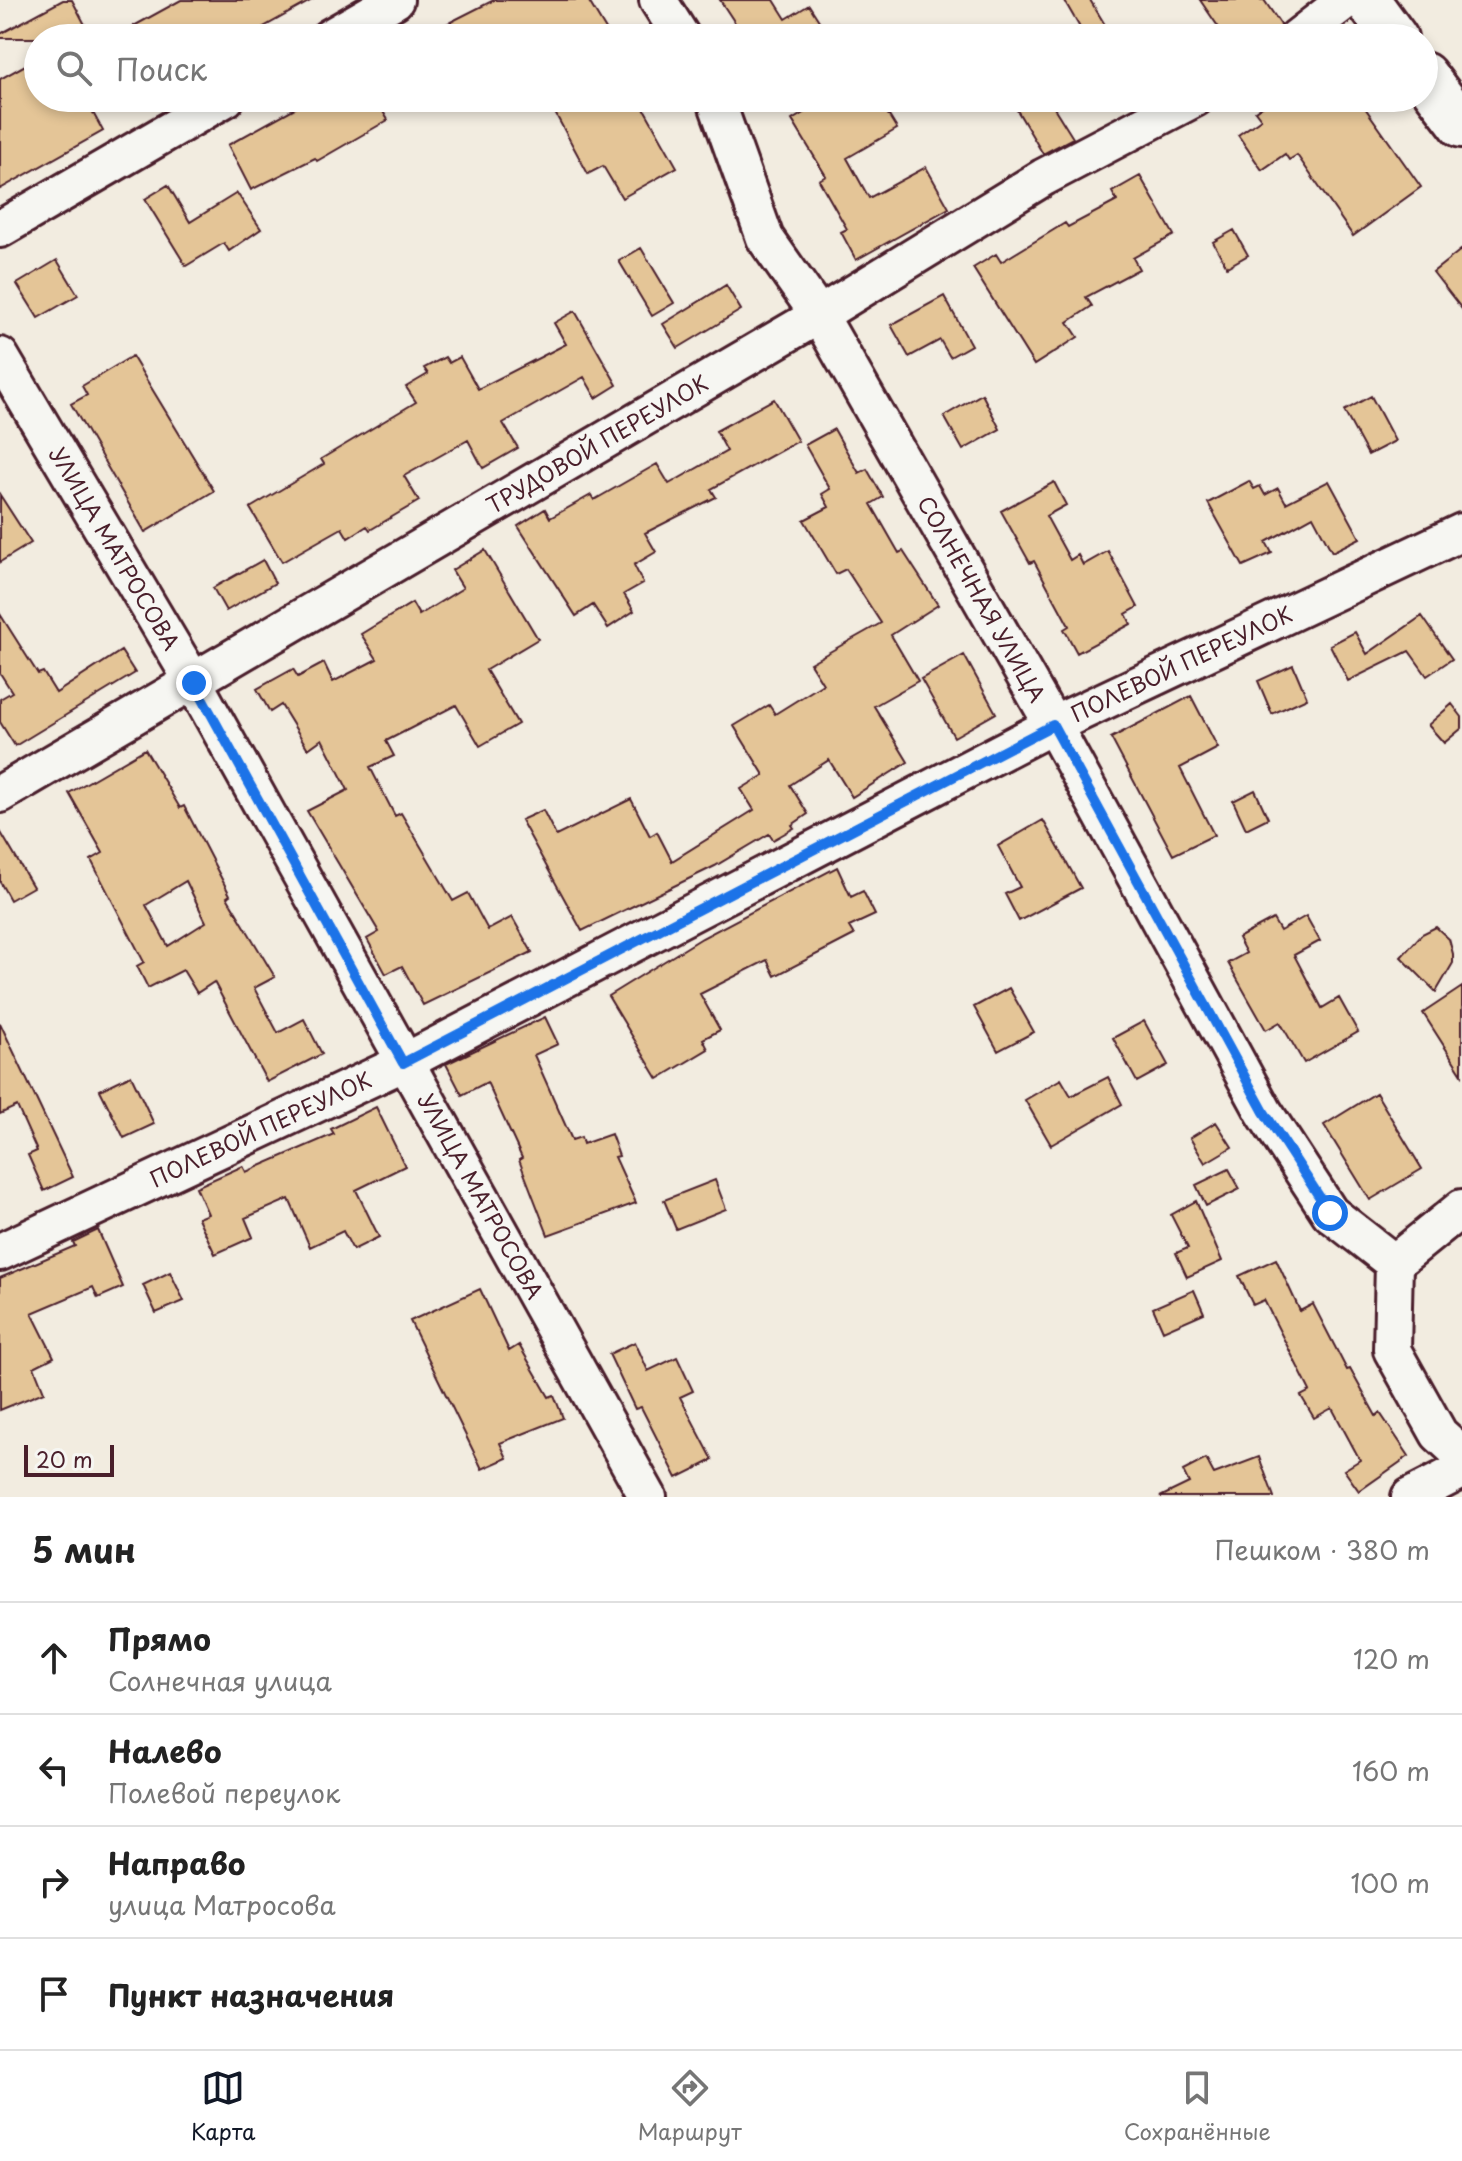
<!DOCTYPE html>
<html lang="ru">
<meta charset="utf-8">
<style>
:root{--surface:#fff;--page:#f2f2f2;--text:#222;--muted:#767676;--line:#e0e0e0;--accent:#111827}
body{margin:0;font-family:"Playpen Sans",sans-serif;background:var(--page);color:var(--text)}
.scale{position:absolute;left:24px;bottom:20px;width:90px;box-sizing:border-box;padding-left:8px;border:4px solid #4a1f2b;border-top:0;font-size:22px;line-height:28px;white-space:nowrap;color:#4a1f2b;-webkit-text-stroke:6px #f6f6f2;paint-order:stroke}
.stop{position:absolute;width:24px;height:24px;margin:-18px;border:6px solid #1a73e8;border-radius:50%;background:#fff}
.stop.end{background:#1a73e8;border-color:#fff;box-shadow:0 2px 8px #0008}
.list{margin:0;padding:0;list-style:none}
h2{display:flex;justify-content:space-between;align-items:center;height:104px;margin:0;padding:0 32px;font-size:34px}
h2 small{font-size:26px;font-weight:400;color:var(--muted)}
.list li{display:grid;grid-template-columns:52px 1fr auto;gap:24px;align-items:center;box-sizing:border-box;height:112px;padding:0 32px;border-top:2px solid var(--line)}
.list b{display:block;font-size:30px;white-space:nowrap}
.list p{margin:0;font-size:26px;white-space:nowrap;color:var(--muted)}
.list em{font-size:26px;font-style:normal;color:var(--muted)}
.icon{flex:none;width:44px;height:44px;fill:none;stroke:currentColor;stroke-width:2;stroke-linecap:round;stroke-linejoin:round}
.map{position:relative;flex:none;width:1462px;height:1497px;overflow:hidden}
.search{position:absolute;background:var(--surface);box-shadow:0 4px 12px #0003;left:24px;right:24px;top:24px;height:88px;display:flex;align-items:center;gap:20px;box-sizing:border-box;padding:0 28px;border-radius:44px;color:var(--muted);font-size:30px}
.sheet{height:552px;background:var(--surface)}
nav{display:flex;justify-content:space-around;align-items:center;box-sizing:border-box;height:112px;border-top:2px solid var(--line);background:var(--surface);font-size:22px;color:var(--muted)}
nav a{display:grid;justify-items:center;gap:4px}
nav .on{color:var(--accent)}
.map>svg:first-child{display:block}
</style>
<div class="map">
<svg width="1462" height="1497" viewBox="0 0 1462 1497">
<rect width="100%" height="100%" fill="#f2ece0"/>
<filter id="ink" filterUnits="userSpaceOnUse"><feTurbulence type="fractalNoise" baseFrequency=".0125" numOctaves="2"/><feDisplacementMap in="SourceGraphic" scale="16" xChannelSelector="R" yChannelSelector="G"/><feConvolveMatrix kernelMatrix="1 2 1 2 8 2 1 2 1" color-interpolation-filters="sRGB"/></filter>
<g filter="url(#ink)">
<path fill="#e4c597" stroke="#4a1f2b" stroke-width="2" fill-rule="evenodd" d="M63,0H72L92,38H0V34Z
M181,0H312L244,38H112Z
M494,0H588L611,38H419Z
M720,0H774L786,19L809,5L830,38H745Z
M1064,0H1090L1113,38H1086Z
M1200,0H1264L1281,25L1276,38H1226Z
M38,58V98H85L103,131L0,189V79Z
M313,98H375L388,120L317,161L315,158L251,190L228,145Z
M547,98H638L677,167L622,198L603,166L588,174Z
M828,98H878L897,129L847,158L869,198L926,167L949,208L856,260L841,232L847,229L819,180L826,176L792,120Z
M1036,98H1048L1073,138L1043,154L1017,110Z
M1274,98H1358L1421,187L1353,236L1297,155L1289,160L1285,154L1262,170L1238,135L1261,119L1255,111Z
M1140,176L1174,235L1133,258L1139,269L1086,297L1092,306L1068,322L1078,337L1034,365L973,268L996,254L1001,262L1065,223L1068,227L1117,201L1112,192Z
M168,185L190,222L237,193L261,229L229,251L224,243L186,266L145,199Z
M1234,230L1248,255L1227,267L1213,242Z
M641,248L674,303L652,316L619,261Z
M1462,249V309L1433,272Z
M57,260L78,295L38,318L17,284Z
M726,285L741,310L678,348L663,324Z
M944,296L971,345L950,357L940,340L909,357L891,325Z
M575,311L617,385L596,398L584,377L503,423L518,448L483,468L468,440L404,476L419,501L370,530L367,526L348,538L342,528L282,562L250,508L324,464L321,459L416,402L406,387L428,374L424,368L445,357L449,363L460,357L478,389L566,344L554,323Z
M132,356L214,491L145,532L71,404L87,395L82,386Z
M982,394L1000,429L963,450L944,416Z
M1371,396L1395,441L1368,455L1344,411Z
M774,399L798,441L711,489L716,497L645,533L656,552L634,565L643,583L624,594L634,611L608,628L593,605L576,616L518,526L545,509L550,518L591,495L594,500L657,464L669,484L727,451L716,431Z
M834,429L859,473L867,469L883,497L871,504L899,553L903,551L938,605L891,635L918,681L874,706L908,762L852,797L829,760L790,785L808,814L792,825L794,828L773,840L769,834L715,866L582,931L521,820L543,810L556,836L631,799L650,836L657,832L672,861L754,810L741,789L764,775L734,726L769,705L775,714L823,684L810,663L881,623L846,569L836,574L804,520L829,507L822,494L830,489L805,445Z
M1249,481L1254,489L1260,486L1265,495L1278,488L1286,503L1329,481L1360,538L1332,552L1313,516L1266,542L1272,553L1243,566L1208,503Z
M1054,482L1066,505L1046,516L1070,560L1078,555L1083,565L1108,551L1138,607L1126,614L1131,624L1077,653L1064,629L1069,626L1034,561L1030,563L1001,511Z
M0,495L31,543L0,562Z
M485,550L538,639L486,670L518,724L480,746L456,705L386,741L394,756L370,767L395,816L401,813L453,901L468,893L488,930L512,917L532,952L423,1005L402,966L386,974L367,939L379,932L307,811L348,790L322,739L308,749L281,705L270,712L257,689L293,669L298,677L324,663L333,682L377,659L361,634L412,603L419,615L463,588L452,570Z
M263,560L275,583L226,611L213,588Z
M0,614L38,674L43,672L56,693L121,651L135,673L15,746L0,722V699L12,692L0,673Z
M1422,616L1452,659L1427,676L1409,651L1348,681L1330,645L1355,632L1367,654Z
M964,655L996,713L954,737L921,679Z
M1293,665L1307,698L1272,714L1258,681Z
M1191,696L1218,748L1180,768L1214,835L1173,855L1111,738Z
M1452,704L1462,717V728L1444,743L1428,725Z
M145,749L180,808L184,806L230,895L227,897L275,977L254,988L278,1033L304,1019L322,1054L267,1082L214,982L197,993L183,970L148,988L137,966L144,962L91,860L103,853L69,793ZM186,881L206,922L168,946L146,905Z
M1255,790L1268,818L1246,829L1233,801Z
M1043,820L1081,888L1019,921L1005,894L1020,887L998,846Z
M0,831L33,887L10,900L0,882Z
M837,867L851,897L863,891L875,915L849,927L854,935L775,976L767,960L700,994L720,1030L703,1039L708,1049L658,1079L608,996L702,938Z
M1306,916L1320,941L1294,955L1322,1008L1339,998L1358,1032L1304,1063L1280,1022L1266,1030L1228,963L1246,953L1238,938L1273,919L1280,931Z
M1436,927L1449,939L1453,954V963L1436,992L1401,957L1422,934Z
M1462,987V1074L1423,1013Z
M1009,988L1034,1032L998,1051L974,1007Z
M545,1017L558,1044L534,1055L572,1140L581,1137L583,1144L611,1134L619,1156L615,1157L636,1203L548,1235L519,1160L522,1158L487,1082L462,1095L446,1064Z
M1144,1021L1168,1065L1137,1082L1113,1038Z
M0,1023L73,1177L44,1191L28,1155L37,1151L17,1106L0,1114Z
M131,1075L154,1124L124,1138L100,1090Z
M1108,1077L1122,1104L1051,1145L1025,1100L1061,1079L1071,1096Z
M1376,1093L1422,1169L1370,1200L1324,1125Z
M376,1107L405,1166L356,1190L379,1237L353,1250L343,1231L310,1247L289,1199L245,1218L253,1237L215,1254L198,1218L208,1214L196,1187L243,1166L246,1172L334,1134L331,1129Z
M1216,1122L1232,1147L1205,1163L1190,1138Z
M1229,1169L1240,1189L1206,1206L1196,1185Z
M715,1180L726,1209L676,1229L664,1200Z
M1196,1201L1222,1261L1187,1277L1176,1253L1188,1248L1171,1215Z
M98,1230L123,1287L98,1298L93,1287L32,1313L54,1357L34,1367L44,1392L0,1410V1278L75,1246L73,1242Z
M1276,1259L1300,1311L1313,1304L1347,1370L1350,1369L1376,1416L1380,1413L1409,1456L1359,1491L1344,1470L1360,1460L1332,1408L1314,1418L1301,1396L1310,1391L1264,1300L1253,1305L1239,1276Z
M170,1272L184,1301L156,1313L143,1285Z
M480,1289L509,1351L519,1345L549,1397L554,1395L563,1418L500,1443L507,1458L482,1469L410,1321Z
M1194,1290L1204,1313L1163,1331L1153,1308Z
M635,1342L648,1371L677,1357L693,1391L680,1397L713,1460L677,1478L641,1407L635,1409L609,1354Z
M1259,1457L1274,1497H1160L1189,1483L1183,1471L1206,1459L1214,1474Z"/>
<g fill="none" stroke-linecap="round" stroke-linejoin="round">
<defs>
<g id="street">
<path d="M658,0L682,38"/>
<path d="M329,38L395,0"/>
<path d="M1297,38L1346,0"/>
<path id="s1" d="M715,98L765,238L819,315L1053,725L1264,1112L1330,1213L1394,1263L1392,1350L1439,1434L1462,1455"/>
<path d="M0,229L226,98"/>
<path id="s2" d="M0,356L194,683L648,1497"/>
<path id="s3" d="M0,794L819,315L1044,177L1195,98"/>
<path id="s4" d="M0,1252L403,1063L1053,725L1462,532"/>
<path d="M1394,1263L1462,1208"/>
<path d="M1410,1497L1462,1470"/>
</g>
<path id="secondary" d="M1367,0L1395,38
M1424,75L1462,125"/>
</defs>
<use href="#street" stroke="#4a1f2b" stroke-width="42"/>
<use href="#secondary" stroke="#4a1f2b" stroke-width="50"/>
<use href="#street" stroke="#f6f6f2" stroke-width="36"/>
<use href="#secondary" stroke="#f6f6f2" stroke-width="44"/>
</g>
</g>
<g fill="none" stroke-linecap="round" stroke-linejoin="round" filter="url(#ink)">
<path stroke="#1a73e8" stroke-width="10" d="M194,683L403,1063L1053,725L1264,1112L1330,1213"/>
</g>
<g text-anchor="middle" stroke-width="7" stroke-linejoin="round" paint-order="stroke">
<g font-size="22" fill="#4a1f2b" stroke="#f6f6f2">
<text dy="8" stroke="none"><textPath href="#s3" startOffset="692">ТРУДОВОЙ ПЕРЕУЛОК</textPath></text>
<text dy="8" stroke="none"><textPath href="#s2" startOffset="224">УЛИЦА МАТРОСОВА</textPath></text>
<text dy="8" stroke="none"><textPath href="#s1" startOffset="570">СОЛНЕЧНАЯ УЛИЦА</textPath></text>
<text dy="8" stroke="none"><textPath href="#s4" startOffset="1320">ПОЛЕВОЙ ПЕРЕУЛОК</textPath></text>
<text dy="8" stroke="none"><textPath href="#s4" startOffset="288">ПОЛЕВОЙ ПЕРЕУЛОК</textPath></text>
<text dy="8" stroke="none"><textPath href="#s2" startOffset="968">УЛИЦА МАТРОСОВА</textPath></text>
</g>
</g>
</svg>
<div class="scale">20 m</div>
<div class="stop" style="left:1330px;top:1213px"></div>
<div class="stop end" style="left:194px;top:683px"></div>
<div class="search"><svg class="icon" aria-label="search" viewBox="0 0 24 24"><circle cx="10" cy="10" r="6"/><path d="M15 15l6 6"/></svg>Поиск</div>
</div>
<section class="sheet">
<h2>5 мин<small>Пешком · 380 m</small></h2>
<ul class="list">
<li><svg class="icon" aria-label="ahead" viewBox="0 0 24 24"><path d="M12 20V5M6 11l6-6 6 6"/></svg><div><b>Прямо</b><p>Солнечная улица</p></div><em>120 m</em></li>
<li><svg class="icon" aria-label="left" viewBox="0 0 24 24"><path d="M17 20v-9H6M10 6l-5 5 5 5"/></svg><div><b>Налево</b><p>Полевой переулок</p></div><em>160 m</em></li>
<li><svg class="icon" aria-label="right" viewBox="0 0 24 24"><path d="M7 20v-9h11M14 6l5 5-5 5"/></svg><div><b>Направо</b><p>улица Матросова</p></div><em>100 m</em></li>
<li><svg class="icon" aria-label="arrive" viewBox="0 0 24 24"><path d="M6 21V4h12l-3 4 3 4H6"/></svg><div><b>Пункт назначения</b></div></li>
</ul>
</section>
<nav>
<a class="on"><svg class="icon" aria-label="map" viewBox="0 0 24 24"><path d="M3 6l6-2 6 2 6-2v14l-6 2-6-2-6 2zM9 4v14M15 6v14"/></svg>Карта</a>
<a><svg class="icon" aria-label="directions" viewBox="0 0 24 24"><path d="M12 3l9 9-9 9-9-9zM9 14v-3h6M13 9l2 2-2 2"/></svg>Маршрут</a>
<a><svg class="icon" aria-label="saved" viewBox="0 0 24 24"><path d="M7 4h10v16l-5-4-5 4z"/></svg>Сохранённые</a>
</nav>
